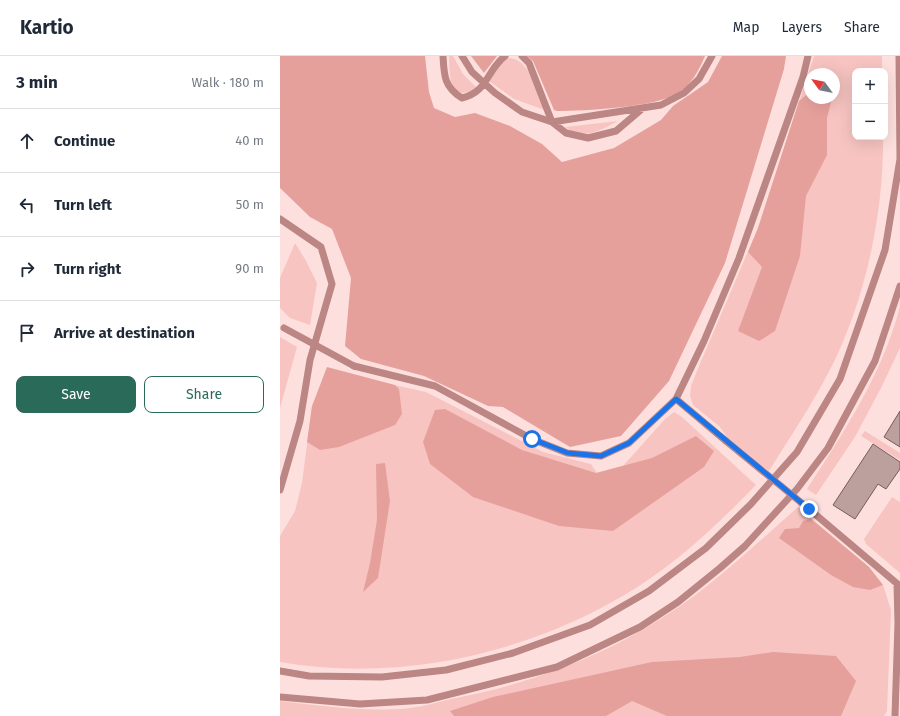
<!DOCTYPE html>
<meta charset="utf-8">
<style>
:root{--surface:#fff;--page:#f6f6f7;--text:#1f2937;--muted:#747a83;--line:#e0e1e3;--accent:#2a6a58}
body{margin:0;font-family:"Fira Sans",sans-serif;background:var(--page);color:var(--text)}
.controls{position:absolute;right:12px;top:12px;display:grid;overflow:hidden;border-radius:8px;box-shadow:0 4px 16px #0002}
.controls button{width:36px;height:36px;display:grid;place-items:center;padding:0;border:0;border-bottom:1px solid var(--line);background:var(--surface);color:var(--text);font:20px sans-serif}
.compass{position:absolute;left:524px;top:12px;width:36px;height:36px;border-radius:50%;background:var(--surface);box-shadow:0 4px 16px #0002;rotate:303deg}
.stop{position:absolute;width:12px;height:12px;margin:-9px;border:3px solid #1a73e8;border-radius:50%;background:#fff}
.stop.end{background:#1a73e8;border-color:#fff;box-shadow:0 1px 4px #0008}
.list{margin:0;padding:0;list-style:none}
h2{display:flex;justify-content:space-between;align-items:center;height:52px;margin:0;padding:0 16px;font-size:17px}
h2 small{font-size:13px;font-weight:400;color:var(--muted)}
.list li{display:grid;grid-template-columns:26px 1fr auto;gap:12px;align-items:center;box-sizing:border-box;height:64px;padding:0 16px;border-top:1px solid var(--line)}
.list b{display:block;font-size:15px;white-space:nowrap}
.list em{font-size:13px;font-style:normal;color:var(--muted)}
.actions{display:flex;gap:8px;padding:12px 16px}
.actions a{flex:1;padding:9px 0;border:1px solid var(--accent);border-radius:8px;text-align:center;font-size:14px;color:var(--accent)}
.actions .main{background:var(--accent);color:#fff}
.icon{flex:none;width:22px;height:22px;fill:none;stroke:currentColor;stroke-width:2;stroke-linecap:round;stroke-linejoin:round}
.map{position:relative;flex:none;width:620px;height:660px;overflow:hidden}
header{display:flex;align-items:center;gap:24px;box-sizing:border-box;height:56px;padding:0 20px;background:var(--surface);border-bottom:1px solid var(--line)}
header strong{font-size:19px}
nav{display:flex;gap:22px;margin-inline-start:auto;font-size:14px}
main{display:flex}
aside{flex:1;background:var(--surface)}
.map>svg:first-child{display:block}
</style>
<header>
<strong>Kartio</strong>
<nav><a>Map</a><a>Layers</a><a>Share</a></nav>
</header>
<main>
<aside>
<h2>3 min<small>Walk · 180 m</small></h2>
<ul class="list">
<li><svg class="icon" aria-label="ahead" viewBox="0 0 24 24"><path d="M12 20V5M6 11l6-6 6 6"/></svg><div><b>Continue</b></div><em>40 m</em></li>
<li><svg class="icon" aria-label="left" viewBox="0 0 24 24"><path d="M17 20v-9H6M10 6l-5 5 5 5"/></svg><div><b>Turn left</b></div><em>50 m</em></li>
<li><svg class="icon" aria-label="right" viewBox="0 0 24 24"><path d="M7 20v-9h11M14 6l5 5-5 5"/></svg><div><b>Turn right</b></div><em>90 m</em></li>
<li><svg class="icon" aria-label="arrive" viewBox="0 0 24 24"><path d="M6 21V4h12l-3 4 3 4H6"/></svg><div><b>Arrive at destination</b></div></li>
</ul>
<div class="actions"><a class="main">Save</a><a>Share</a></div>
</aside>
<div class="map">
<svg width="620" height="660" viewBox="0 0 620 660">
<rect width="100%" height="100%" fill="#fde0de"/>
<path fill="#f7c4c1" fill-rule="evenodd" d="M169,0H173L183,18L197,32C168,48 170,20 169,0Z
M534,0H602V15H575V81H603C604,149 589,225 562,288C544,331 514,375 489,415L448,382L439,370L413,349L410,340L411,330L419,310L478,172ZM530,18H554V42H530Z
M227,2C249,0 258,37 265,54L234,43L209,25L219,8Z
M338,65C319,75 304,85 285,71Z
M15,187L25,203L37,227L30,269L10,262L0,252V222Z
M620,250V292L602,330L575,381L536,439L527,433C563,378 604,315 620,250Z
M0,281L17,291L0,352Z
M82,322L146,336L263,396L311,408L317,417L343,410L385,363L394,356L402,361L476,429C435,471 392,512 341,541C239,600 116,626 0,606V480L15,455L22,427L32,350Z
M585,375L620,397V404L581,380Z
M612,441L620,446V517L586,488L584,483Z
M518,451L589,511L603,529L611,554L607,655L604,660H0V645C40,650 80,655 121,653C137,652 155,647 171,643C260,626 341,594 414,540C450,513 484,481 518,451Z"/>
<path fill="#e6a09c" d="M0,0H145L149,36L154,52L175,61L195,57L230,70L262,88L282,106L334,92L381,64L393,50L428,26L442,0H506L504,13L445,207L389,325L341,380L290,391L223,351L208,350L144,320L81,303L65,290L71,222L52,173L30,161L0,132Z
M191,0H217L204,17Z
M247,0H425C419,14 412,28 398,37C378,51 304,55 277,55L274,54L253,5Z
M530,36V42H552L547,62V99L526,140L520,200L495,275L479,285L458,275L482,211L468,196L478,172L519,45Z
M47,311L115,329L119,333L122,358L115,369L59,391L40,394L27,386L32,350Z
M165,353L242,394L316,417L372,402L416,380L434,395L424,411L333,475L279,470L193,441L150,408L143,386L155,354Z
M105,407L110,445L98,522L83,536L90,507L97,464L96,408Z
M531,463L589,511L603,529L590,534L573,531L551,519L499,482L505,473L519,472L523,465Z
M493,596L556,600L576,625L561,660H387L352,645L326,660H174L170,655L213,641L372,606L460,601Z"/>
<path fill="#bca09e" stroke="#755c5b" d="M620,355V391L604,381Z
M593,388L620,406V413L606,433L598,428L575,463L553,449Z"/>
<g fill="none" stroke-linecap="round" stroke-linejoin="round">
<path stroke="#bb8684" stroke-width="7" d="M163,0C164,19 164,31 182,42C208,36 206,15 225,0
M182,0L192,16L215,37L242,56L272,66L381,49L404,37L419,23L432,0
M242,0L249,7L272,66L286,77L308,82L336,75L363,52
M0,163L41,191L52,228L30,304L20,365L0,434
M74,310L155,330L252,383L287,397L321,400L349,387L396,343L424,285L459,202L523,21L528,0
M396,343L446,385
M529,453L620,530
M0,615L29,620L102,621L166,614L233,597L310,569L369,535L426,492L471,448L517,396L560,323L605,194L620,103L619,0
M0,641L80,648L147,644L277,611L360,571L398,546L440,512L465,490L517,433L548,392L595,305L620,230
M615,660L618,567L617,528"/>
<path stroke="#bb8684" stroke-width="7" d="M4,272L74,310
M446,385L529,453"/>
</g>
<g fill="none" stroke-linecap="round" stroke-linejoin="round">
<path stroke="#1a73e8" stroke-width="5" d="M252,383L288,397L321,400L349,387L396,343L529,453"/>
</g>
</svg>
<div class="controls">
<button>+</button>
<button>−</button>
</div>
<svg class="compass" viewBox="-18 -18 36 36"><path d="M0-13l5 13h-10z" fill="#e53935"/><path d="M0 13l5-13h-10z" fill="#747a83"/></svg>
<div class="stop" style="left:252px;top:383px"></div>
<div class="stop end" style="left:529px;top:453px"></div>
</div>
</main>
